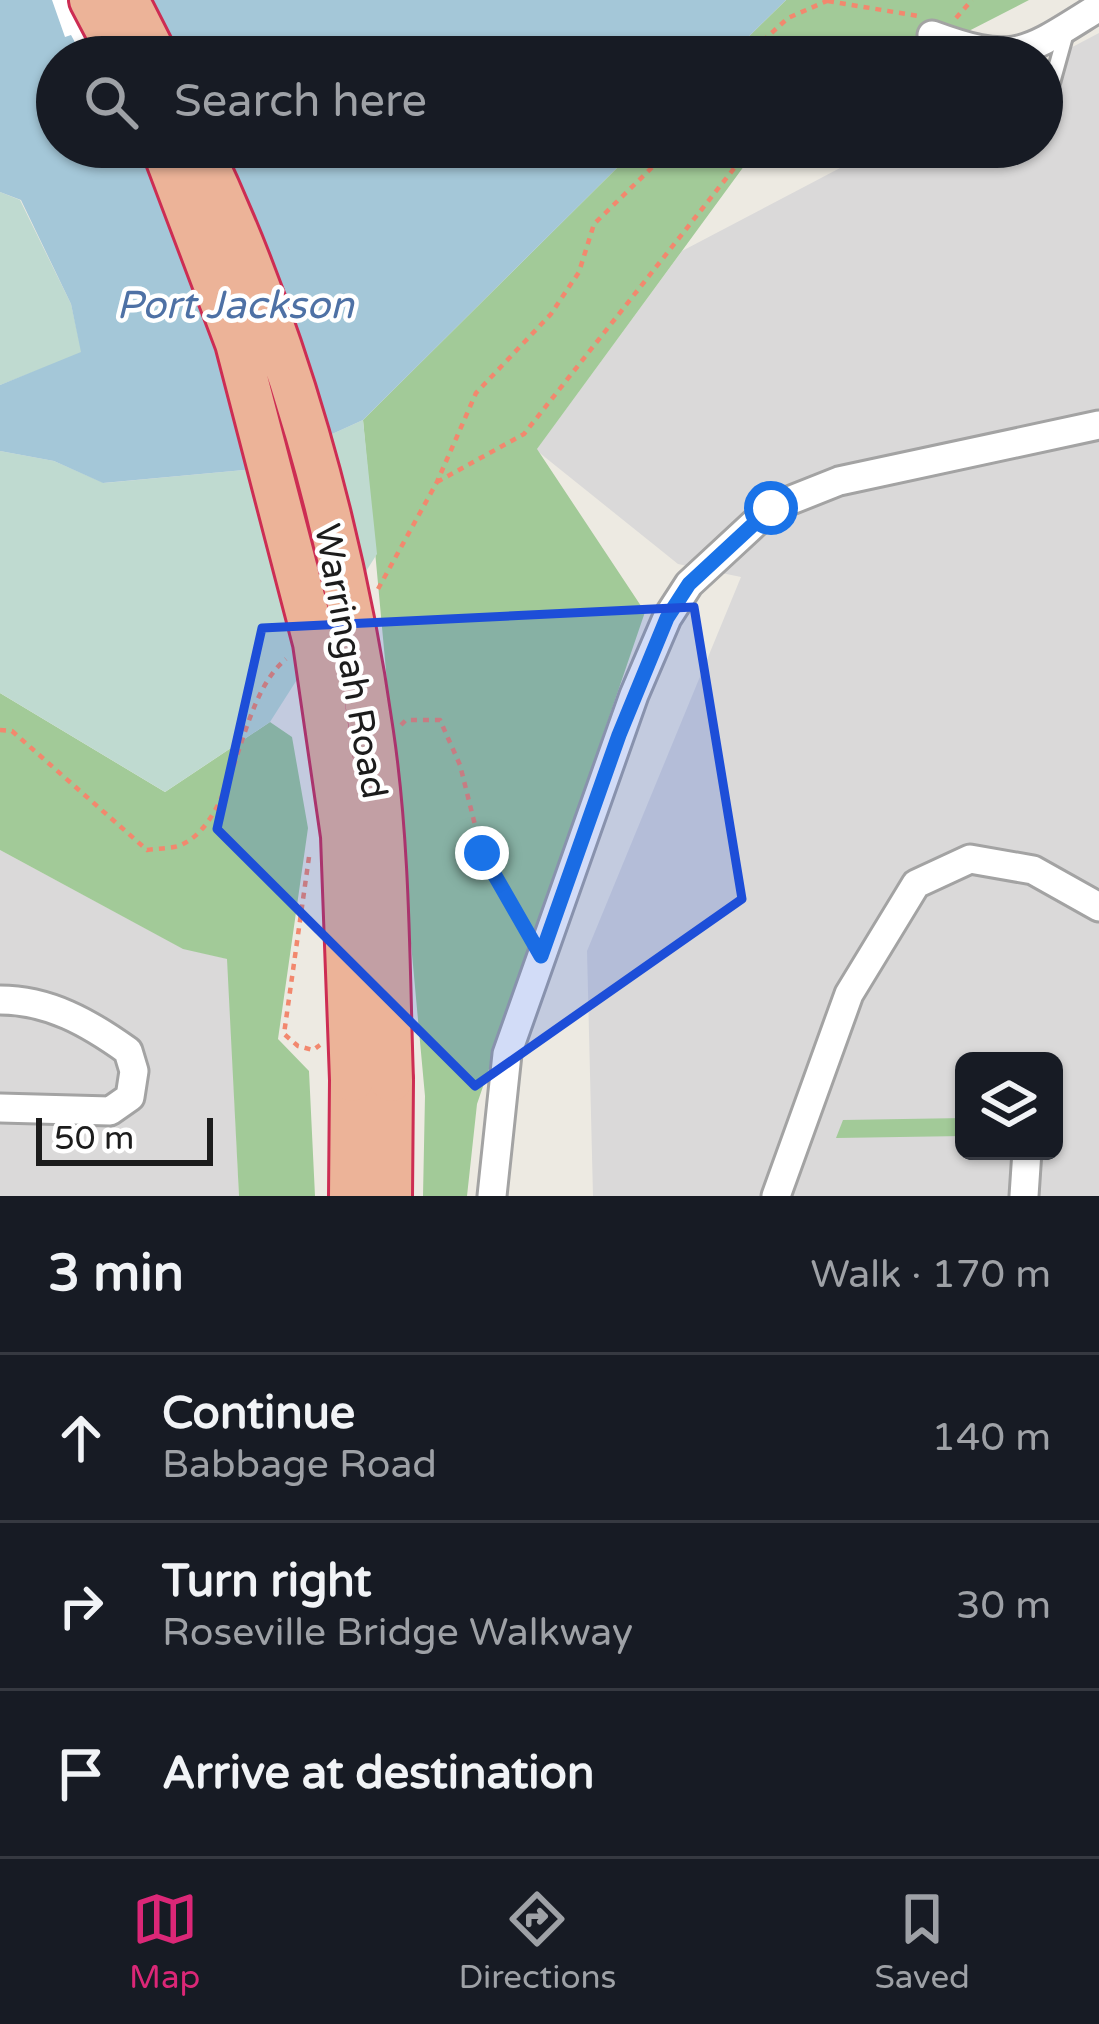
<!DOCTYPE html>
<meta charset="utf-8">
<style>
:root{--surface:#171b24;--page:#242831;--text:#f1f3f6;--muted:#9ea1a6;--line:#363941;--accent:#db2777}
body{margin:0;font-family:"Varela Round",sans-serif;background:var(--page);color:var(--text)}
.controls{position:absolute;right:36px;bottom:36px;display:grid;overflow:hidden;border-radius:18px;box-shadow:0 3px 9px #0004}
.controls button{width:108px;height:108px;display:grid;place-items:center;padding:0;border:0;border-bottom:3px solid var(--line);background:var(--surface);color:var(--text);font:60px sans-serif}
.scale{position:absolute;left:36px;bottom:30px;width:177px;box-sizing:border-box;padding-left:12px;border:6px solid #1c1c1c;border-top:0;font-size:33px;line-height:42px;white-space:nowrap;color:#1c1c1c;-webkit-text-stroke:9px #fff;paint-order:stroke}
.stop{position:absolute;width:36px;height:36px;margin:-27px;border:9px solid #1a73e8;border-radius:50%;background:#fff}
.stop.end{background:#1a73e8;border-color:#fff;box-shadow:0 3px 12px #0008}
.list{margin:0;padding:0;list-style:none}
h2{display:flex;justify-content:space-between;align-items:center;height:156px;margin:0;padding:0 48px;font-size:51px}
h2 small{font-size:39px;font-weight:400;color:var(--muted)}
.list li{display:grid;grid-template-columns:78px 1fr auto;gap:36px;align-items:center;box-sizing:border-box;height:168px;padding:0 48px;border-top:3px solid var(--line)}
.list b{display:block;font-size:45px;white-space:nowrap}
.list p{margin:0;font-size:39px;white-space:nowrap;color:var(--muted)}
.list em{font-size:39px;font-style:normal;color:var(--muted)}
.icon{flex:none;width:66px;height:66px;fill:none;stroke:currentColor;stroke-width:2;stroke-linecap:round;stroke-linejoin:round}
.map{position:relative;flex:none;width:1099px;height:1196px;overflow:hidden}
.search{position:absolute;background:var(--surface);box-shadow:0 3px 9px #0004;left:36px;right:36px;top:36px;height:132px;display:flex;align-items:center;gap:30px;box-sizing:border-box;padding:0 42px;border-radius:66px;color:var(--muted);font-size:45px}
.sheet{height:660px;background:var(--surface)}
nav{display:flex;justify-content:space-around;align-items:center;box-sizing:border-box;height:168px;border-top:3px solid var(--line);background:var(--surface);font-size:33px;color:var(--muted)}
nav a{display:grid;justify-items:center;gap:6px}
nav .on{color:var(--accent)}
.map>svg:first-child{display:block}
</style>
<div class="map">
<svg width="1099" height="1196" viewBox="0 0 1099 1196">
<rect width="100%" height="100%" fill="#edeae2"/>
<path fill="#dad9d9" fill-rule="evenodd" d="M1099,33V1196H593L587,951L741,577L678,564L536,450L682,251L880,147H1042V63ZM964,1061H1054V1151H964Z
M0,850L182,948L228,959L239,1196H0Z"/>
<path fill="#a2ca98" d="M786,0H1029L918,57H728Z
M638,147H758L537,449L645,612L477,1104L467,1196H423L425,1096L363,420Z
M0,693L165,792L270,722L292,737L308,828L278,1039L309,1071L315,1196H239L227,959L183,949L0,850Z
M964,1118V1136L836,1138L843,1120Z"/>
<path fill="#bfdad0" d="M0,192L20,200L71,304L82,353L0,385Z
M363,420L377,554L270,722L165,792L0,693V451L54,461L104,483L255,469Z"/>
<path fill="#a4c7d8" d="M0,0H786L728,57H57V147H638L363,420L255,469L103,483L54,461L0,451V385L81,352L71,304L21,200L0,192Z"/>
<path fill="#fff" d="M52,0H154L150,4L177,57H83L71,35L65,37Z"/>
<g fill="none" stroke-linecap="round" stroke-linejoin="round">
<defs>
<path id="service" d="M1042,88L1052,83L1067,29"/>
<path id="minor" d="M932,35C1016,66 1025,53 1099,7
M0,1000C49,1000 89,1023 128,1051L134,1071L130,1097L110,1111L0,1108
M492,1196L507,1054L634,695L667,618L689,584L771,508L839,481L1099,425
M776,1196L849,994L916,884L970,859L1033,870L1099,907
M1024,1196L1027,1151"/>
<path id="trunk" d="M91,0L121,57
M127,0L156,57
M351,1196L352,1080
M390,1196L391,1080"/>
</defs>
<use href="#service" stroke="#a3a3a3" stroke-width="20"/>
<use href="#minor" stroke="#a3a3a3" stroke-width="33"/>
<use href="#trunk" stroke="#cd2d53" stroke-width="48"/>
<path stroke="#f2886e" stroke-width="4.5" stroke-dasharray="6 6" stroke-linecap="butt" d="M828,1L918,16
M956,18L972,0
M745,57L788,18L829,0
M437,482L524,434L751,147
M378,589L437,482L476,393L551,314L579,272L594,224L673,147
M401,725L406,720H440L460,765L482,853L526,930
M0,730L12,731L147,850C158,848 174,849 183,844C239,816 236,700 286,659
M309,857L284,1034L298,1046L313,1050L320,1045"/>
<use href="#service" stroke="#fff" stroke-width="14"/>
<use href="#minor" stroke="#fff" stroke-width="27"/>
<use href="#trunk" stroke="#ecb398" stroke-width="42"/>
<defs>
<path id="trunk-bridge" d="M163,147L237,343L315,643L343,836L352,1080
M199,147C286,330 343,533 371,733C388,848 387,965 391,1080"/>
</defs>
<use href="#trunk-bridge" stroke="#cd2d53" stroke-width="48" stroke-linecap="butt"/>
<use href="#trunk-bridge" stroke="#ecb398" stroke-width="42"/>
</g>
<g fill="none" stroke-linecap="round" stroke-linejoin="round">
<path stroke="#1a73e8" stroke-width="15" d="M482,853L541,956L619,735L667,618L689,584L771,508"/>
</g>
<path fill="#1d4ed8" fill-opacity="0.2" stroke="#1d4ed8" stroke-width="9" stroke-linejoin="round" d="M694,607L742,899L475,1086L217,829L262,628Z"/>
<g text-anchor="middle" stroke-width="9" stroke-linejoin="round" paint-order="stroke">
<g font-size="36" fill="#1c1c1c" stroke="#fff">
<text transform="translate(352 661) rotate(80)" y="13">Warringah Road</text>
</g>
<g font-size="39" font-style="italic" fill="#4e71a5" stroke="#fff">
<text x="235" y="318">Port Jackson</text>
</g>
</g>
</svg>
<div class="controls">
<button><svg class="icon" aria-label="layers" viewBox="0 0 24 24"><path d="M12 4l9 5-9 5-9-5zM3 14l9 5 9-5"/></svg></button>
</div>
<div class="scale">50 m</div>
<div class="stop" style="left:771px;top:508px"></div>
<div class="stop end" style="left:482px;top:853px"></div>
<div class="search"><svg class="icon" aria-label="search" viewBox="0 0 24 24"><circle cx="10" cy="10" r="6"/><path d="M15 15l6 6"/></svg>Search here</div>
</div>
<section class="sheet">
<h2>3 min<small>Walk · 170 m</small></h2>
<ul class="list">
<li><svg class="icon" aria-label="ahead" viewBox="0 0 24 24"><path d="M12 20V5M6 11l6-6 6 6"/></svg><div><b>Continue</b><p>Babbage Road</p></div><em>140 m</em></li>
<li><svg class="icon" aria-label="right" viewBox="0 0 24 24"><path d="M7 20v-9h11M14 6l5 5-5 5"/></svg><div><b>Turn right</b><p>Roseville Bridge Walkway</p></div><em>30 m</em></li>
<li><svg class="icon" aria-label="arrive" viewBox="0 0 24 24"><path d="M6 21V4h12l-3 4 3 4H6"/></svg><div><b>Arrive at destination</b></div></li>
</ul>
</section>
<nav>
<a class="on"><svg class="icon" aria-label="map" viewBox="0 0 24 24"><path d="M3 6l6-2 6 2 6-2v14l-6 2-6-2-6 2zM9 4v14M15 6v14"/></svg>Map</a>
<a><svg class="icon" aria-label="directions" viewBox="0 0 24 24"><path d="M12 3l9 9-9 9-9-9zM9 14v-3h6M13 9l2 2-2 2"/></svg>Directions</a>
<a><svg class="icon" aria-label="saved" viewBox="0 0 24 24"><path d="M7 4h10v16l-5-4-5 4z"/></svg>Saved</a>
</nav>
